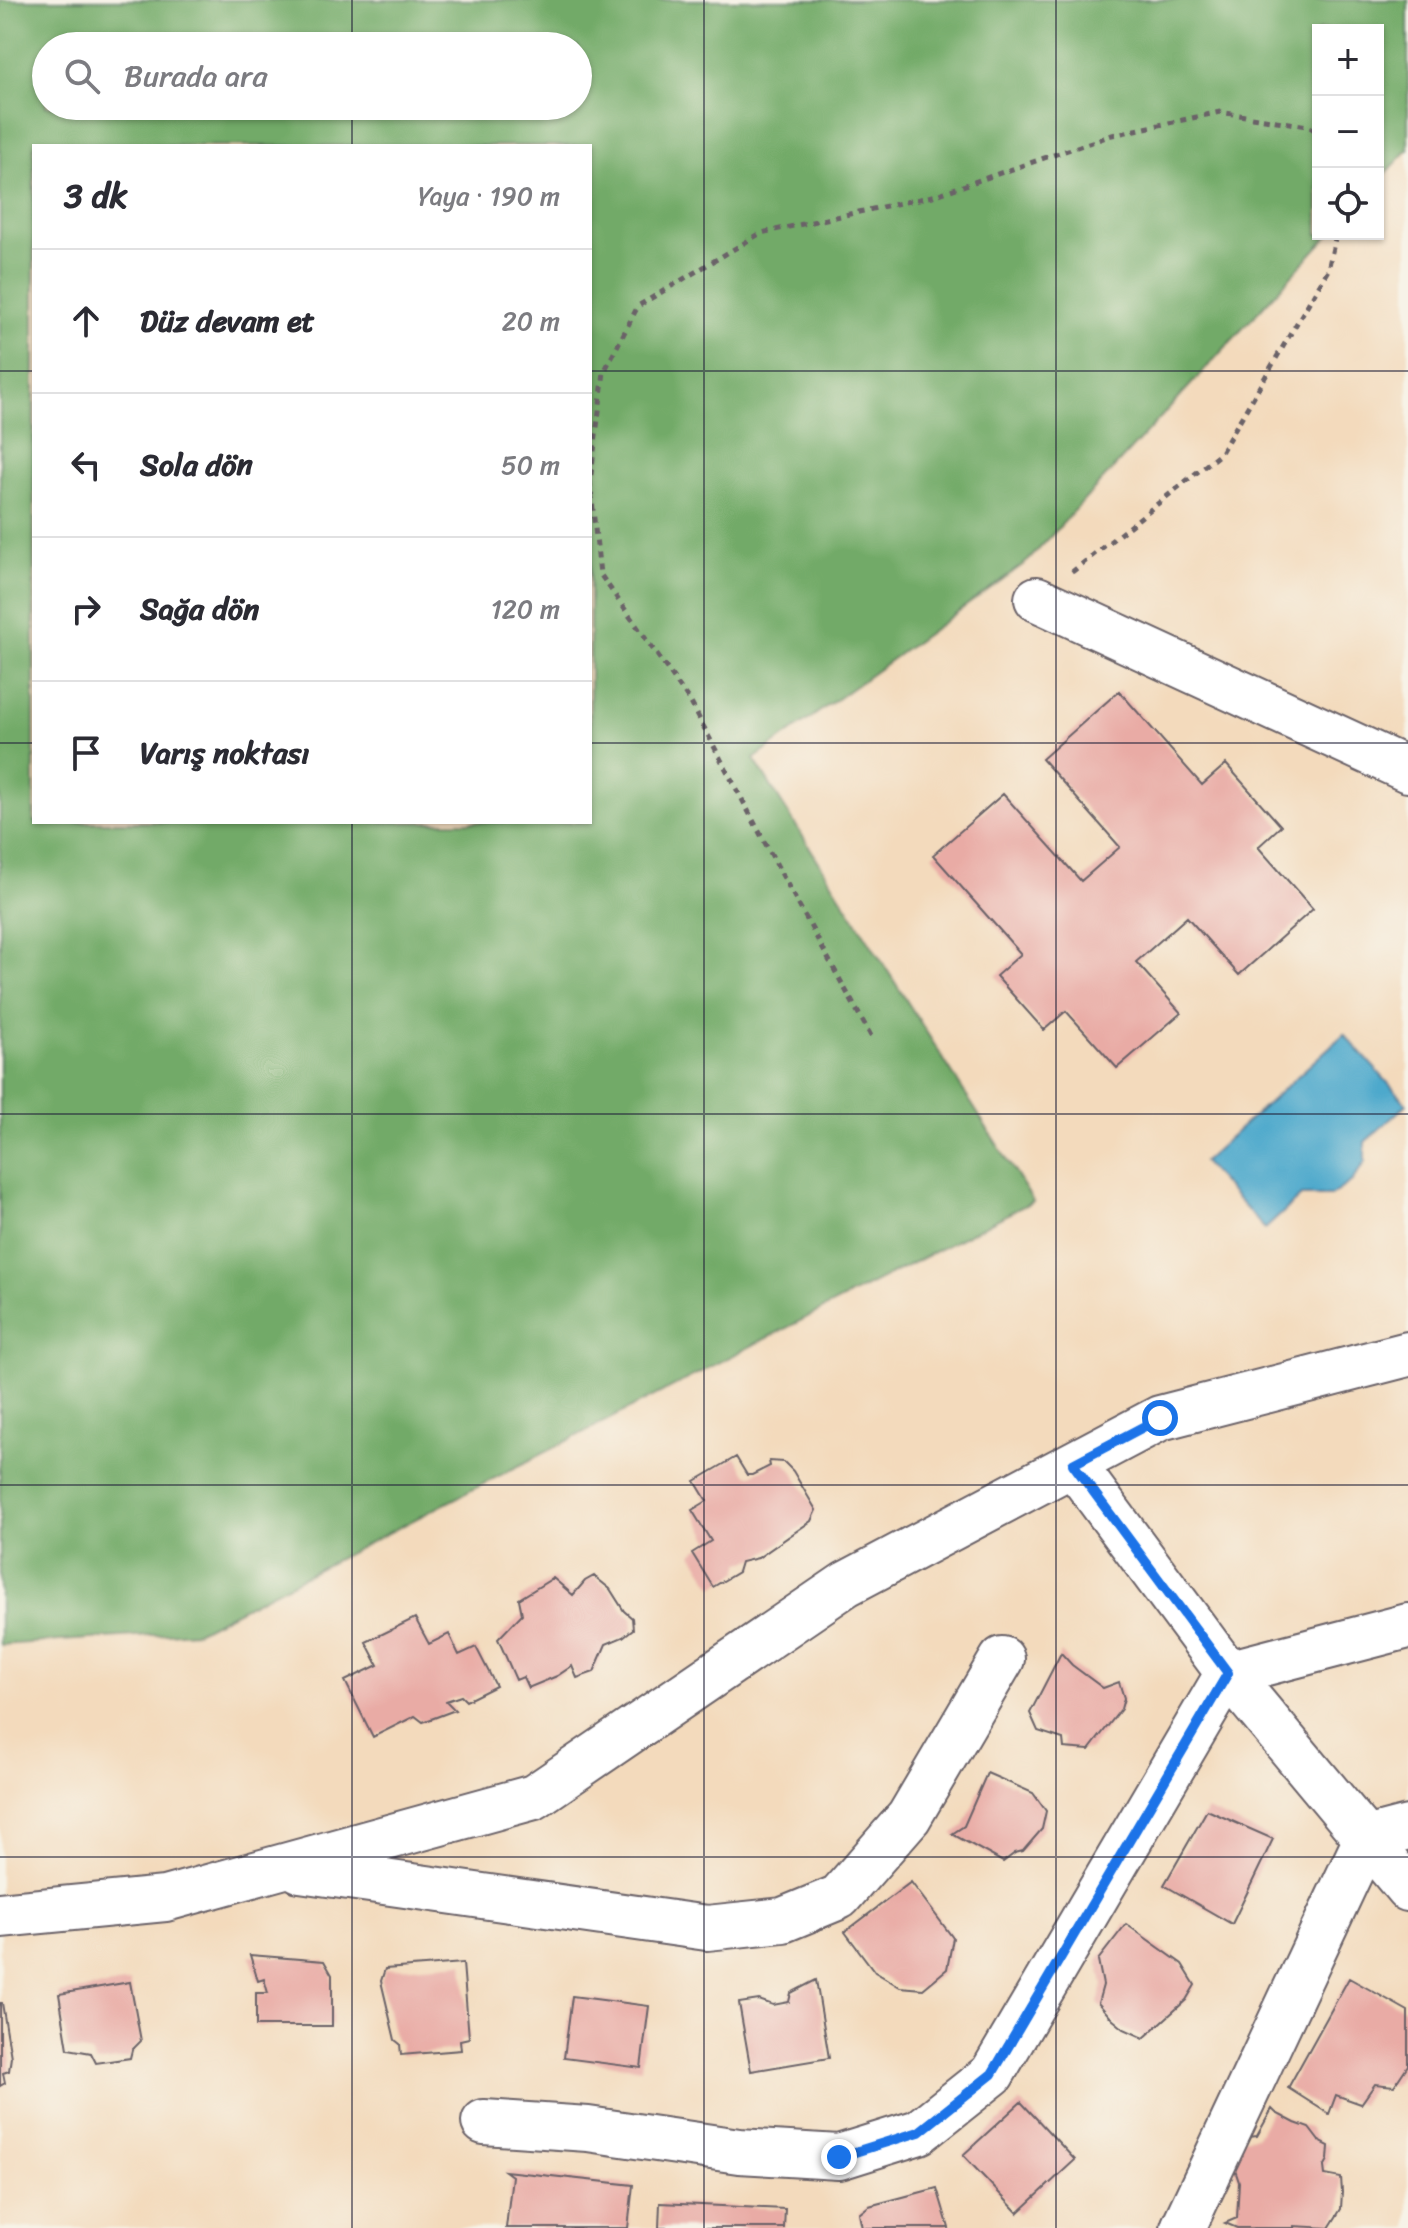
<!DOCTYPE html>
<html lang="tr">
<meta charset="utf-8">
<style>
:root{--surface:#fff;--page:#f2f2f3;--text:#2b2b33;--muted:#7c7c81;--line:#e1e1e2}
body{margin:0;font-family:Sriracha,sans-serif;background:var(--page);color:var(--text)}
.controls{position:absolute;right:24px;top:24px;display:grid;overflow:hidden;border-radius:0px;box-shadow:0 2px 6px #0004}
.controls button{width:72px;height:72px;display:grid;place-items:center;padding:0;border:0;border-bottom:2px solid var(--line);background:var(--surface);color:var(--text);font:40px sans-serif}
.stop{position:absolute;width:24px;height:24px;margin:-18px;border:6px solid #1a73e8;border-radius:50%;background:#fff}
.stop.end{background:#1a73e8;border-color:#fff;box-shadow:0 2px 8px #0008}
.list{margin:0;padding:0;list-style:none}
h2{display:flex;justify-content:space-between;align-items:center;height:104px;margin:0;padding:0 32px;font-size:34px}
h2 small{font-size:26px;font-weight:400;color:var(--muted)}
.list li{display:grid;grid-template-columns:52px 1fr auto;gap:24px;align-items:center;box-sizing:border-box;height:144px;padding:0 32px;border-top:2px solid var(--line)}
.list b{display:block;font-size:30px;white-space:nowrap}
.list em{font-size:26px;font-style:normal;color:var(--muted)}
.icon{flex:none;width:44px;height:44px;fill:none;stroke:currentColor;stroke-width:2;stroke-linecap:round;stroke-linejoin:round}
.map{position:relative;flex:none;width:1408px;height:2228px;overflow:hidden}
.search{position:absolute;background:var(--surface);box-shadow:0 2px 6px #0004;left:32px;top:32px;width:560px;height:88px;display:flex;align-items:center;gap:20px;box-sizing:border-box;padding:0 28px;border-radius:44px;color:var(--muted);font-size:30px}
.panel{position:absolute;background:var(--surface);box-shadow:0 2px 6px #0004;left:32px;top:144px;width:560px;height:680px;border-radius:0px}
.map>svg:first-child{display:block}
</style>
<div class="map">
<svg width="1408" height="2228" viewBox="0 0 1408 2228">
<rect width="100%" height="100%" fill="#f7f3e8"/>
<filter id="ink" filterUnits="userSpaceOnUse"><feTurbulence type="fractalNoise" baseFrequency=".0125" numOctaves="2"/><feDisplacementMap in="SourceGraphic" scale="16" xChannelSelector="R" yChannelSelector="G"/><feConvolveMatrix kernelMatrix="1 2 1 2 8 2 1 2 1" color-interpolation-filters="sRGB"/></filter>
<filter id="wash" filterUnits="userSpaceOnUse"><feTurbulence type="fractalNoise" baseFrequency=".006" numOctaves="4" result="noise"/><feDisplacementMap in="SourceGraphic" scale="32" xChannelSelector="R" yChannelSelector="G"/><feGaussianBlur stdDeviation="1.8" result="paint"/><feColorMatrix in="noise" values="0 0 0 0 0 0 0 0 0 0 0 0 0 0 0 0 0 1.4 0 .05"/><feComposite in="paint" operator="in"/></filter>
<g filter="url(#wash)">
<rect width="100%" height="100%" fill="#f3dabc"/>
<path fill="#72aa68" stroke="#4a6652" stroke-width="2" fill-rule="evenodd" d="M0,0H1408V150L1378,182V30H1318V234H1330L1028,561L754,759L1033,1201L196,1632L0,1645ZM46,46H578V106H46ZM34,146H590V822H34Z"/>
<path fill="#4ea9cc" stroke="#386684" stroke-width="2" d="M1344,1034L1407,1104L1365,1142V1162L1352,1181L1330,1196H1301L1265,1229L1203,1162Z"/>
<g id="blocks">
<path fill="#e9aba5" d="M1119,691L1202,785L1226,764L1281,826L1258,847L1313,909L1239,975L1187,917L1136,962L1181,1013L1117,1068L1066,1011L1044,1030L996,976L1021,954L933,855L1003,794L1081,881L1120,847L1042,759Z
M736,1457L747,1475H752L770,1466L769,1461L784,1462L793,1471L816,1510L811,1521L758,1558L741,1562L738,1572L713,1587L692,1553L711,1541L692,1510L707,1501L695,1481Z
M594,1576L610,1589L624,1611L632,1618L633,1629L623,1637L606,1644L594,1672L577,1678L572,1666L557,1676L528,1688L523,1677L516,1680L498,1639L522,1614L519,1599L553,1578L573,1595L585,1581Z
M415,1618L429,1644L449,1634L459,1655L476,1647L496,1686L466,1701L461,1696L446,1701L455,1710L423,1722L415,1716L373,1737L345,1681L378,1665L366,1642Z
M1061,1653L1072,1665L1103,1688L1119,1682L1124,1698L1121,1709L1089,1750L1064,1748L1063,1739L1038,1731L1030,1713Z
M987,1773L1033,1793L1046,1811L1042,1829L1023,1851L1015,1853L1003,1862L952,1834L964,1826Z
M1207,1810L1273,1839L1232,1924L1164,1885Z
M911,1882L953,1938L947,1969L923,1989L900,1987L875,1972L845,1932Z
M1126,1924L1182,1964L1195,1985L1186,2000L1144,2038L1124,2029L1112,2019L1098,2003L1103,1985L1098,1960Z
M250,1955L324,1961L332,1975V2026H256V1993H268L264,1979L258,1981Z
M463,1963L469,2038L460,2040L461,2050L401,2055L400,2044L395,2040L381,1981L385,1969Z
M1349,1978L1408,2011V2065L1394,2086L1375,2084L1361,2104L1336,2095L1329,2114L1288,2088Z
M816,1980L829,2058L751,2071L739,2003L759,2000L773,2005L789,2002L791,1993Z
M130,1982L141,2041L132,2050L130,2058L96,2063L91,2053L68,2049L59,1994Z
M572,1996L649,2006L641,2068L564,2058Z
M0,2003H2L11,2057L9,2071L3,2073L5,2083L0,2086Z
M1021,2102L1075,2160L1018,2213L963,2155Z
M1272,2109L1276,2113L1295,2123L1309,2128L1319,2141L1329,2146L1328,2160L1324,2167L1325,2175L1341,2178L1342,2192L1341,2209L1329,2228L1294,2226V2228H1237L1225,2223L1237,2218L1239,2182L1232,2161L1240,2138L1257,2136Z
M505,2171L633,2185L628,2228H506L512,2176Z
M937,2188L949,2228H862L859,2214L869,2206Z
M660,2203L785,2209L784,2228H659Z"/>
</g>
</g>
<g filter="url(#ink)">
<use href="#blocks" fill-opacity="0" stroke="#6b6268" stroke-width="2"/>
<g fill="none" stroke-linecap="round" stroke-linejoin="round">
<defs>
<path id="minor" d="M1037,599L1408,770
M1073,1464L1228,1673L1408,1889
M300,1870L707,1928L783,1920L839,1897L909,1817L1002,1659
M0,1915L165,1899L534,1797L846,1584L1160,1418L1408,1354
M484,2122L588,2129L739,2151L839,2157L919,2132L992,2074L1228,1673L1408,1626
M1183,2228L1366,1839L1408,1828"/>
</defs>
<use href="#minor" stroke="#6b6268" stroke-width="48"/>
<path stroke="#6b6268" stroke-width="5" stroke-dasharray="6 6" stroke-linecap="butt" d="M1072,572L1220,454L1328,270L1336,234
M871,1036L780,871L691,703L600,574L590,482L604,372L638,306L761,233L933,196L1112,135L1220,112L1308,126L1318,132"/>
<use href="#minor" stroke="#fff" stroke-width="44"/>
</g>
</g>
<g fill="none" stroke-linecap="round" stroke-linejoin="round" filter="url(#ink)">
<path stroke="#1a73e8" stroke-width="10" d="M839,2157L919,2132L992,2074L1228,1673L1073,1464L1160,1418"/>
</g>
<path fill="none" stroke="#22223b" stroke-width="2" stroke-opacity="0.55" d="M352,0V46M704,0V2228M1056,0V2228M352,106V146M0,371H34M590,371H1408M0,743H34M590,743H1408M352,822V2228M0,1114H1408M0,1485H1408M0,1857H1408"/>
</svg>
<div class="controls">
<button>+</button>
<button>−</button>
<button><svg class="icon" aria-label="locate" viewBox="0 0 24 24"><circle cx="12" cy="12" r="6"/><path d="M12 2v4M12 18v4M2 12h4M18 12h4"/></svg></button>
</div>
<div class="stop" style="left:1160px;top:1418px"></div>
<div class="stop end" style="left:839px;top:2157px"></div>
<div class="search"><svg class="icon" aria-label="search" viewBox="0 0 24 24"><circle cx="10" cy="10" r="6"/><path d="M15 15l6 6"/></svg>Burada ara</div>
<section class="panel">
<h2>3 dk<small>Yaya · 190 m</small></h2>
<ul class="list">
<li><svg class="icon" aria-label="ahead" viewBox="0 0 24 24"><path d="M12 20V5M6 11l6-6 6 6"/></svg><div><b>Düz devam et</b></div><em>20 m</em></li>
<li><svg class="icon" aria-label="left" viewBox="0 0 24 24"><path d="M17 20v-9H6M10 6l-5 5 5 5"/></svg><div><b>Sola dön</b></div><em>50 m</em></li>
<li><svg class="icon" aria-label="right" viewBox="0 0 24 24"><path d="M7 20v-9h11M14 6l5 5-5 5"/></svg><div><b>Sağa dön</b></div><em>120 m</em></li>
<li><svg class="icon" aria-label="arrive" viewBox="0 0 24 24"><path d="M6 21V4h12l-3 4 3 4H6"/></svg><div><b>Varış noktası</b></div></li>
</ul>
</section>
</div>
